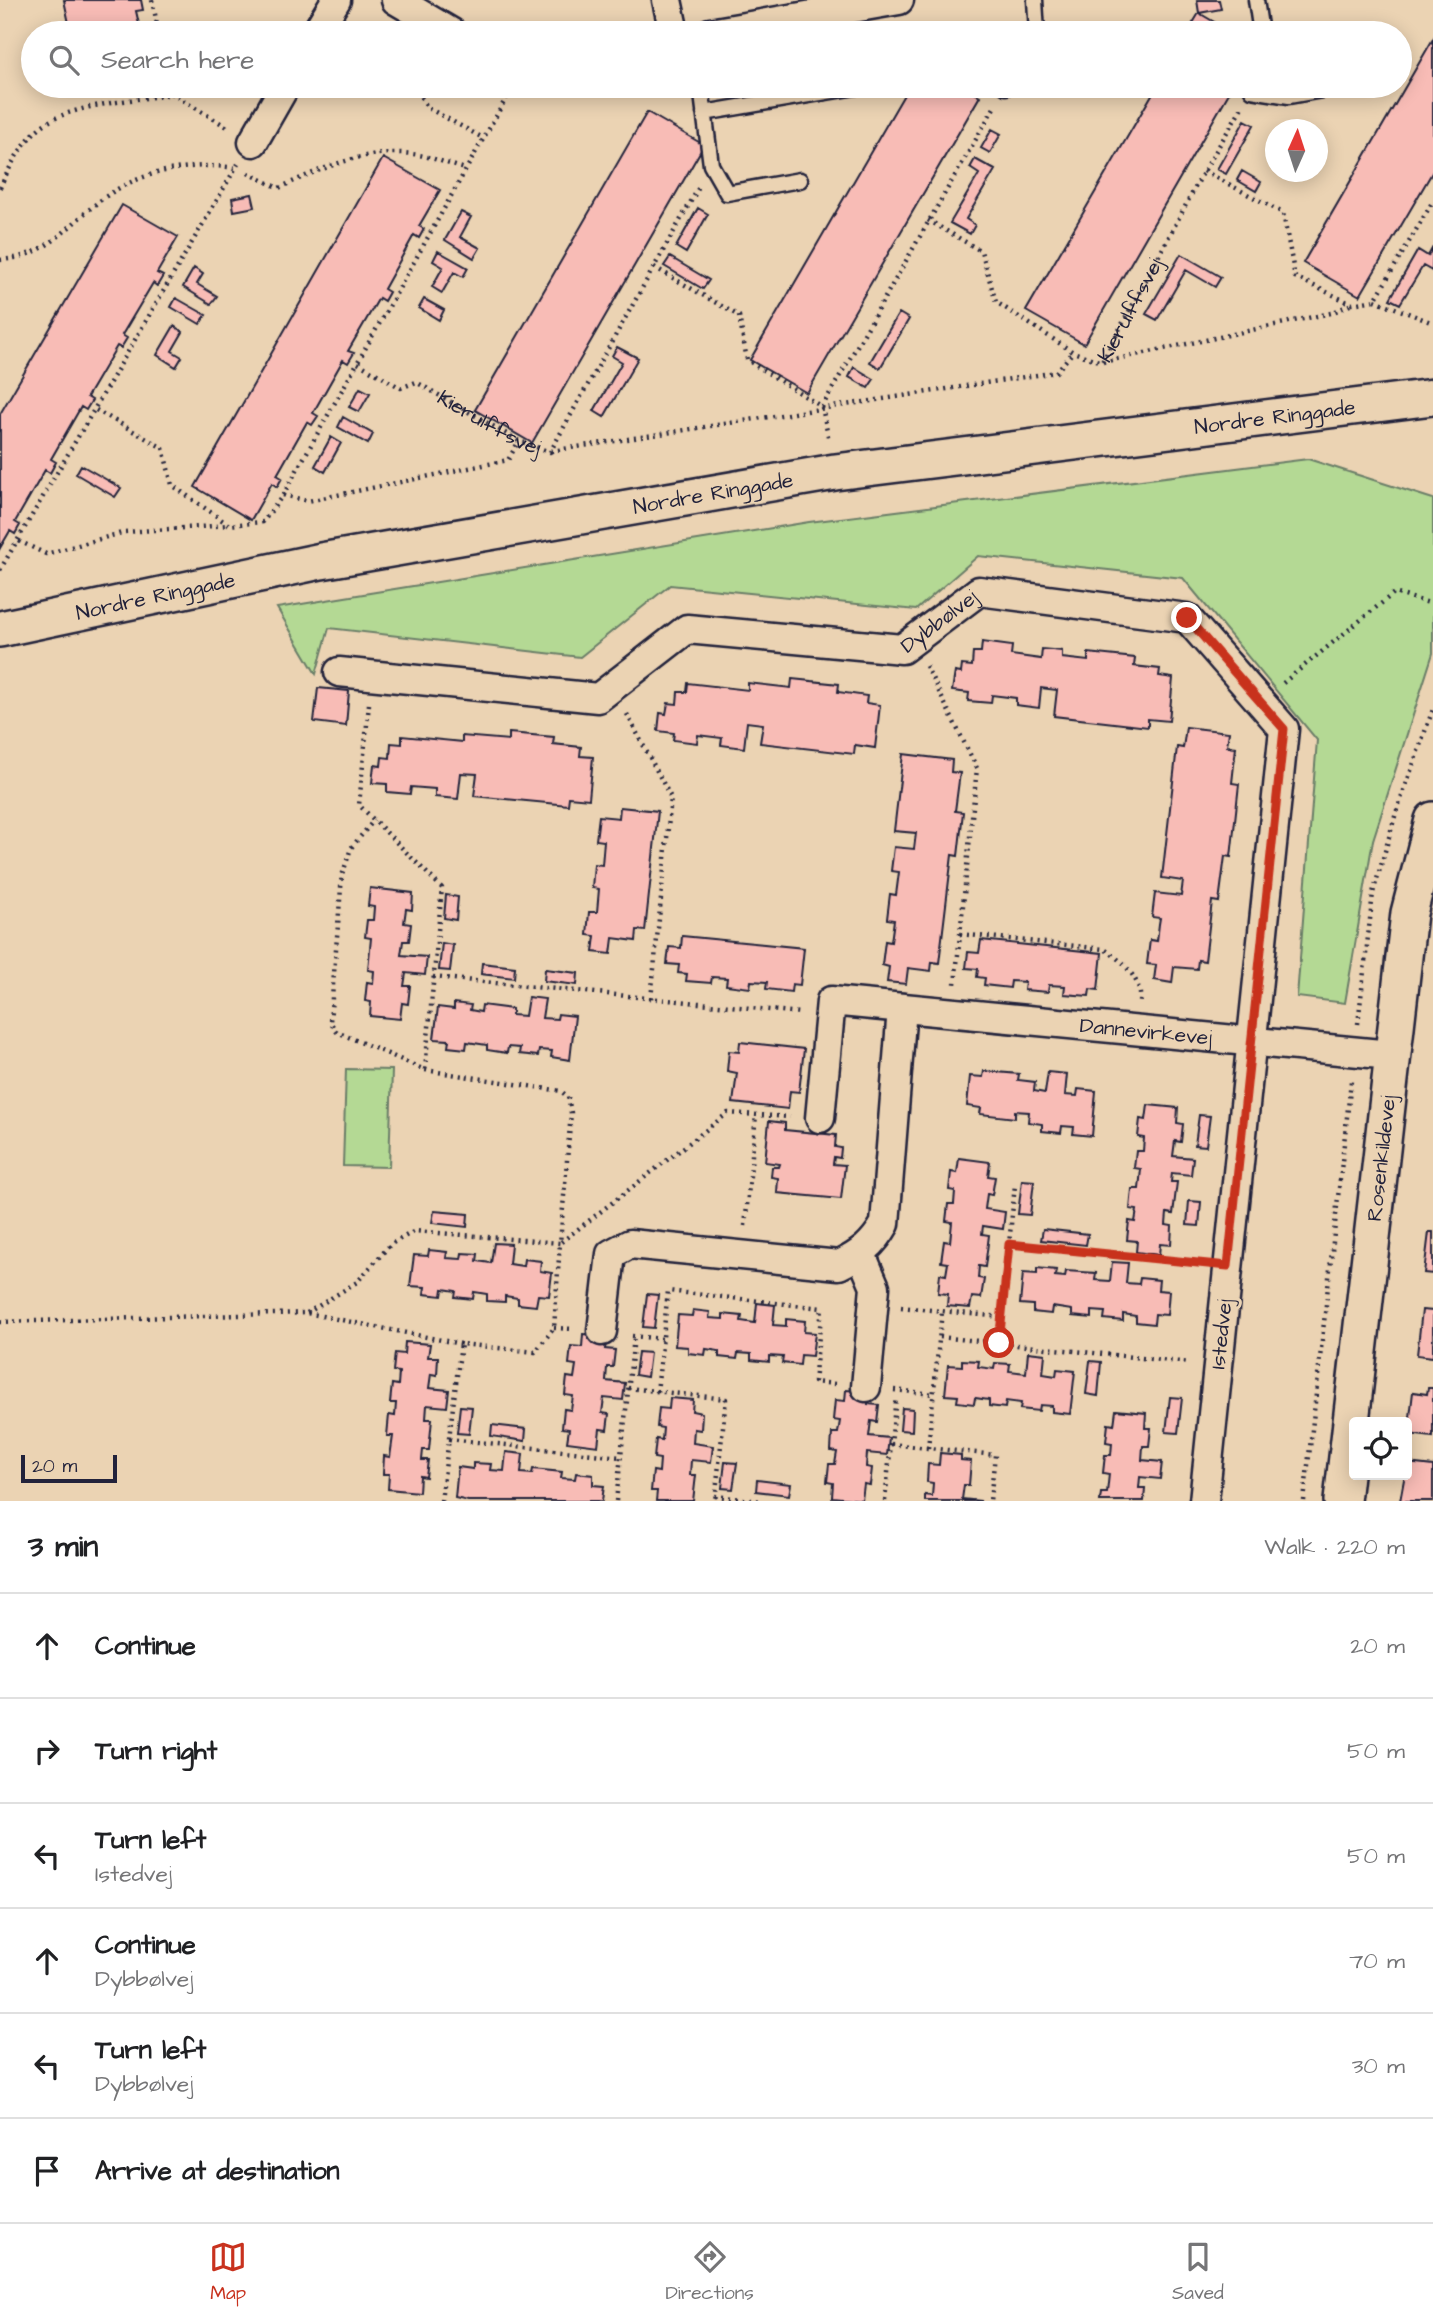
<!DOCTYPE html>
<meta charset="utf-8">
<style>
:root{--surface:#fff;--page:#f6f6f6;--text:#202124;--muted:#757577;--line:#e0e0e0;--accent:#c8321e}
body{margin:0;font-family:"Architects Daughter",sans-serif;background:var(--page);color:var(--text)}
.controls{position:absolute;right:21px;bottom:21px;display:grid;overflow:hidden;border-radius:7px;box-shadow:0 4px 18px #0003}
.controls button{width:63px;height:63px;display:grid;place-items:center;padding:0;border:0;border-bottom:2px solid var(--line);background:var(--surface);color:var(--text);font:35px sans-serif}
.compass{position:absolute;left:1265px;top:119px;width:63px;height:63px;border-radius:50%;background:var(--surface);box-shadow:0 4px 18px #0003;rotate:3deg}
.scale{position:absolute;left:21px;bottom:18px;width:96px;box-sizing:border-box;padding-left:7px;border:4px solid #22223b;border-top:0;font-size:19px;line-height:24px;white-space:nowrap;color:#22223b;-webkit-text-stroke:5px #ebd3b3;paint-order:stroke}
.stop{position:absolute;width:21px;height:21px;margin:-16px;border:5px solid #c8321e;border-radius:50%;background:#fff}
.stop.end{background:#c8321e;border-color:#fff;box-shadow:0 2px 7px #0008}
.list{margin:0;padding:0;list-style:none}
h2{display:flex;justify-content:space-between;align-items:center;height:91px;margin:0;padding:0 28px;font-size:30px}
h2 small{font-size:23px;font-weight:400;color:var(--muted)}
.list li{display:grid;grid-template-columns:46px 1fr auto;gap:21px;align-items:center;box-sizing:border-box;height:105px;padding:0 28px;border-top:2px solid var(--line)}
.list b{display:block;font-size:26px;white-space:nowrap}
.list p{margin:0;font-size:23px;white-space:nowrap;color:var(--muted)}
.list em{font-size:23px;font-style:normal;color:var(--muted)}
.icon{flex:none;width:38px;height:38px;fill:none;stroke:currentColor;stroke-width:2;stroke-linecap:round;stroke-linejoin:round}
.map{position:relative;flex:none;width:1433px;height:1501px;overflow:hidden}
.search{position:absolute;background:var(--surface);box-shadow:0 4px 18px #0003;left:21px;right:21px;top:21px;height:77px;display:flex;align-items:center;gap:18px;box-sizing:border-box;padding:0 24px;border-radius:38px;color:var(--muted);font-size:26px}
.sheet{height:721px;background:var(--surface)}
nav{display:flex;justify-content:space-around;align-items:center;box-sizing:border-box;height:98px;border-top:2px solid var(--line);background:var(--surface);font-size:19px;color:var(--muted)}
nav a{display:grid;justify-items:center;gap:4px}
nav .on{color:var(--accent)}
.map>svg:first-child{display:block}
</style>
<div class="map">
<svg width="1433" height="1501" viewBox="0 0 1433 1501">
<rect width="100%" height="100%" fill="#ebd3b3"/>
<filter id="ink" filterUnits="userSpaceOnUse"><feTurbulence type="fractalNoise" baseFrequency=".0143" numOctaves="2"/><feDisplacementMap in="SourceGraphic" scale="14" xChannelSelector="R" yChannelSelector="G"/><feConvolveMatrix kernelMatrix="1 2 1 2 8 2 1 2 1" color-interpolation-filters="sRGB"/></filter>
<g filter="url(#ink)">
<path fill="#b4d994" stroke="#6b7e68" stroke-width="2" d="M1308,459L1433,499V653L1373,840L1345,1003L1297,997L1317,740L1183,578L978,556L916,610L670,585L580,657L329,628L316,674L277,608L809,522Z
M346,1069L392,1070L389,1167L343,1166Z"/>
<path fill="#f8bcb6" stroke="#22223b" stroke-width="2" d="M64,0H141L143,10L136,11L141,33H71Z
M1197,0H1219L1221,9L1199,13Z
M1199,13L1233,33H1187Z
M1433,39V171L1360,296L1303,263Z
M909,86H963L980,96L807,393L750,360Z
M1157,86H1233L1084,344L1026,311Z
M647,112L704,145L532,443L475,410Z
M1245,120L1254,125L1226,174L1217,169Z
M992,129L1001,134L990,153L981,148Z
M383,158L440,190L419,226L424,229L419,238L414,235L384,289L389,292L384,301L379,298L348,351L354,353L348,363L343,360L313,413L318,416L312,425L307,422L277,475L282,478L277,487L272,483L251,520L195,487Z
M975,159L995,170L966,219L975,225L970,234L950,223L979,174L970,168Z
M1242,171L1261,182L1256,191L1237,180Z
M252,194L255,207L234,211L232,198Z
M122,205L178,237L157,273L163,276L157,286L153,283L122,335L127,338L121,348L117,346L87,397L92,400L86,410L81,407L51,459L56,462L50,473L45,470L15,522L20,525L15,534L10,531L0,548V414Z
M698,208L708,214L686,253L676,247Z
M461,212L471,217L460,237L480,248L474,258L445,240Z
M1433,247L1432,271L1423,266L1400,304L1390,299L1418,250L1428,256Z
M438,251L468,268L463,277L454,272L442,293L432,287L443,267L433,261Z
M1181,254L1221,277L1215,287L1186,270L1157,320L1146,314Z
M670,257L709,280L703,289L664,266Z
M194,268L203,274L197,284L217,296L211,304L183,287Z
M176,298L206,315L200,324L171,307Z
M424,299L444,310L439,320L419,308Z
M899,313L909,319L880,368L870,362Z
M174,326L183,332L172,351L182,357L176,367L157,355Z
M617,347L638,358L604,417L594,411L622,362L612,356Z
M854,367L874,379L868,388L849,377Z
M360,388L370,393L359,412L349,407Z
M343,417L373,434L368,444L338,427Z
M331,437L341,443L325,472L315,466Z
M81,465L121,488L115,497L76,474Z
M982,642L1012,646L1011,655L1041,659L1042,649L1062,651V658L1088,661V653L1135,658L1134,666L1160,669L1159,676L1173,678L1169,721L1148,719V727L1054,716L1057,690L1041,688L1039,708L1016,705V698L992,695L991,703L968,701L969,693L952,691L955,672L961,673L962,665L972,666L973,652H981Z
M792,679L839,684L838,692L867,696L866,703L880,705L875,748L855,745L854,754L760,743L763,724L747,722L744,748L721,745L722,738L698,735L697,743L673,740L674,733L658,731L660,713L666,714L668,703L677,704L678,692H687L688,683L748,690V683L791,688Z
M318,688L349,691L346,726L314,722Z
M1186,727L1229,732L1227,746L1236,747L1232,783L1239,784L1231,857L1225,856L1219,902L1212,901L1205,961L1198,960L1197,969L1174,967L1172,983L1154,980L1156,965L1147,964L1150,940L1157,941L1159,924L1160,918L1152,917L1155,893L1181,896L1183,881L1162,878L1177,747L1183,748Z
M509,733L554,737L553,744L581,747L580,756L593,757L589,799L569,797L568,805L474,796L477,774L461,773L458,799L435,797V789L411,787L410,794L387,792V784L372,783L374,765L381,766L382,757L390,758L391,743L402,744V736L462,742V736L509,740Z
M903,754L952,760L951,772L960,773L955,811L963,812L958,856L952,855L939,963L932,962L931,971L908,968L906,984L887,982L889,967L882,965L885,941L891,942L894,920L887,919L890,894L896,895L899,872L891,871L894,847L914,849L916,833L894,831Z
M620,807L658,811L645,931L637,930L636,941L613,938L611,954L593,952L595,936L587,935L589,912H597L599,889L592,888L594,864L602,865L604,841L596,840L599,816L619,818Z
M370,888L413,893L412,910L406,909L404,923L411,924L409,941H403L401,955L427,957L425,975L406,973L404,986H410L408,1004L402,1003L400,1019L370,1016L371,1002L365,1001L367,982L373,983L374,971L368,970L371,938L365,937L367,920H373L374,907L368,906Z
M446,895L458,897L456,920L444,918Z
M682,936L804,948L800,985L792,984L791,992L766,989L767,982L751,981L750,988L726,985L727,978L712,977L711,983L686,981L687,974L678,973L679,965L667,964L669,947L681,948Z
M981,940L1102,953L1098,990L1090,989L1089,996L1064,994L1065,986L1049,985L1048,992L1024,990L1025,982L1011,981L1010,988L984,985L985,978L977,977L978,969L966,968L968,952L979,953Z
M442,943L453,945L450,971L439,970Z
M482,963L515,967L514,978L481,974Z
M545,969L578,973L577,985L544,981Z
M528,997L545,999L542,1018L557,1019L558,1014L575,1016L570,1060L551,1057L552,1051L539,1050L538,1056L519,1054L520,1048L508,1047L507,1053L487,1050V1045L467,1042L466,1049L448,1047L449,1040L434,1039L438,1007L454,1009V1003L471,1005L470,1010L481,1012L482,1005L512,1009V1015L525,1016Z
M740,1042L804,1049L799,1092L790,1091L788,1109L733,1103L737,1073L727,1071L729,1051L739,1052Z
M984,1071L1019,1074L1018,1080L1035,1082L1034,1091L1045,1093L1048,1072L1067,1074L1065,1095L1077,1096L1078,1089L1096,1091L1092,1136L1073,1134L1074,1127L1062,1126L1061,1133L1042,1131V1124L1028,1122L1029,1112L1015,1111V1118L980,1114L981,1108L967,1106L970,1076L983,1077Z
M1148,1105L1178,1108L1177,1123L1183,1124L1181,1142L1175,1141L1173,1156L1193,1158L1191,1175L1172,1173L1171,1182H1177L1173,1214L1167,1213L1166,1225L1172,1226L1171,1245L1160,1244L1159,1255L1136,1252L1137,1241L1127,1240L1129,1221L1135,1222L1137,1210L1130,1209L1132,1189H1139L1141,1169L1134,1168L1136,1151H1143L1144,1138L1138,1137L1140,1119L1146,1120Z
M1199,1115L1210,1116L1206,1146L1195,1145Z
M769,1121L785,1123V1130L836,1135L835,1147L841,1148L840,1158L834,1157L833,1164L845,1165L841,1199L777,1193L778,1178L771,1177L772,1167H779L780,1164L765,1162Z
M959,1158L990,1162L988,1176L995,1177L992,1195L987,1194L985,1209L1005,1212L1003,1229L983,1226L982,1234L989,1235L985,1267L979,1266L978,1278L984,1279L981,1298L972,1297L970,1308L947,1306L948,1294L938,1293L940,1274L946,1275L948,1263L941,1262L944,1241L950,1242L952,1222L946,1221L948,1204H954L955,1191L949,1190L951,1172L957,1173Z
M1022,1180L1034,1181L1030,1215L1018,1214Z
M1189,1201L1201,1202L1199,1226L1187,1225Z
M434,1211L468,1214L467,1227L432,1223Z
M1043,1229L1088,1234L1086,1245L1041,1240Z
M1429,1232H1433V1274L1424,1273Z
M494,1243L511,1244L509,1264L523,1266L524,1259L541,1261L540,1271L552,1273L549,1296L538,1295L536,1306L518,1304V1298L505,1296V1302L487,1301V1294L474,1292L473,1299L455,1297L456,1291L443,1289L442,1296L424,1294L425,1287L410,1286L414,1255L428,1256L429,1250L447,1252L446,1258L461,1259L462,1253L478,1254L477,1261L491,1263Z
M1112,1262L1128,1263L1126,1283L1139,1284L1140,1278L1159,1280L1158,1290L1169,1291L1167,1315L1155,1314L1154,1324L1136,1322V1316L1123,1314V1321L1104,1319L1105,1312L1092,1311V1318L1072,1316V1310L1052,1307L1051,1314L1033,1312V1305L1020,1304L1023,1273L1037,1274V1268L1056,1270L1055,1276L1065,1277L1066,1271L1096,1273L1095,1280L1110,1281Z
M647,1294L658,1295L654,1328L643,1327Z
M757,1303L775,1305L773,1325L786,1326V1319L805,1321L804,1332L815,1333L812,1356L801,1355L800,1365L782,1363L783,1357L769,1356V1362L751,1360V1354L738,1353L737,1359L719,1357V1351L706,1349L705,1355L688,1353V1347L675,1346L678,1315L692,1316L693,1310L710,1312L709,1318L723,1319V1314L742,1316L741,1321L755,1323Z
M1422,1310L1433,1311V1357L1417,1355Z
M583,1334L607,1337L605,1349L615,1350L613,1367H607L606,1381L625,1383L623,1400L604,1398L602,1413L609,1414L607,1430L600,1429L598,1446L567,1442L569,1429L562,1428L564,1409L571,1410L573,1396L565,1395L567,1377L574,1378L576,1365L569,1364L571,1346L582,1347Z
M405,1342L430,1344L428,1357H438L437,1375L431,1374L429,1388L449,1390L447,1407L427,1405L426,1419H432L429,1450H423L422,1460H428L426,1477L420,1476L419,1492L388,1489L389,1474H383L384,1456L390,1457L393,1436H387L389,1415L395,1416L396,1403H390L392,1384L398,1385L399,1372L393,1371L395,1353L404,1354Z
M638,1352L650,1353L647,1377L635,1375Z
M1028,1352L1045,1354L1043,1374L1056,1376L1057,1369L1075,1371L1070,1414L1052,1412V1406L1040,1405L1039,1411L1020,1409L1021,1403L1006,1401L1005,1408L989,1406V1400L975,1398L974,1404L957,1402L958,1396L945,1395L948,1365L962,1366V1360L979,1361L978,1367L994,1369L995,1363L1010,1364L1009,1371L1026,1373Z
M1090,1361L1101,1362L1098,1396L1086,1394Z
M1428,1388H1433V1437L1408,1434L1413,1392L1427,1394Z
M846,1390L869,1392L868,1404L879,1405L877,1422L871,1421L869,1436L889,1438L887,1455L867,1453L866,1467L872,1468L870,1485L864,1484L862,1500L832,1497L833,1483L827,1482L829,1464H835L837,1452L831,1451L832,1433H838L840,1421L833,1420L835,1400L845,1401Z
M1170,1397L1182,1398L1178,1433L1166,1432Z
M670,1398L693,1400L692,1411L702,1413L701,1430L694,1429L693,1443L713,1446L711,1462L691,1460L690,1475H696L693,1501H656L657,1491H651L653,1471L659,1472L660,1459L654,1458L656,1439L662,1440L663,1428L657,1427L659,1408L669,1409Z
M460,1406L472,1407L469,1434L457,1433Z
M902,1408L913,1409L912,1431L900,1430Z
M1116,1410L1146,1413L1145,1428H1151L1149,1446H1143L1142,1460L1162,1462L1160,1479L1140,1477L1139,1488H1145L1144,1501H1100L1101,1493H1107L1109,1474L1103,1473L1105,1455H1111L1112,1443L1106,1442L1108,1424L1114,1425Z
M492,1425L526,1429L525,1441L491,1436Z
M506,1452L523,1454L521,1473L532,1474L533,1469L562,1472L561,1478L575,1479L576,1473L593,1475V1485L604,1486L602,1501H468L455,1498L458,1467L473,1469V1463L491,1464L490,1470L504,1471Z
M940,1453L961,1455V1460L971,1461L969,1485H964L962,1499L981,1501H925V1495L932,1496L933,1483L927,1482L928,1464L939,1465Z
M725,1462L737,1463L733,1489L722,1488Z
M1407,1463L1433,1466V1501H1400Z
M757,1480L791,1484L789,1495L756,1491Z"/>
<g fill="none" stroke-linecap="round" stroke-linejoin="round">
<defs>
<path id="service" d="M1035,0L1037,33
M1256,0L1261,33
M701,86L711,165L727,193L800,180
M1254,86L1252,90L1289,96L1344,86
M1006,87L1007,86
M704,113L856,87"/>
<g id="minor">
<path d="M396,0L452,33"/>
<path d="M667,0L674,33"/>
<path d="M316,33L336,0"/>
<path d="M710,33L899,0"/>
<path d="M253,142L285,86"/>
<path id="s3" d="M339,672L598,698L687,629L902,649L979,591L1187,618L1284,729L1204,1501"/>
<path id="s4" d="M820,1118L831,1001L1391,1055"/>
<path d="M861,1254L875,1287L866,1387"/>
<path d="M602,1331L611,1254L630,1244L839,1265C861,1254 873,1245 885,1224L902,1008"/>
</g>
<g id="tertiary">
<path id="s5" d="M0,629L321,561L835,472L1433,397"/>
<path id="s6" d="M1342,1501L1409,913L1433,820"/>
</g>
</defs>
<use href="#service" stroke="#22223b" stroke-width="19"/>
<use href="#minor" stroke="#22223b" stroke-width="33"/>
<use href="#tertiary" stroke="#22223b" stroke-width="40"/>
<g stroke="#22223b" stroke-width="4.5" stroke-dasharray="2 5" stroke-linecap="butt">
<path d="M152,0L159,33"/>
<path d="M170,86L172,94L229,128"/>
<path d="M421,97L428,108L483,138"/>
<path d="M1204,171L1283,213L1295,277L1352,304L1375,300L1433,201"/>
<path d="M248,173L279,188C323,168 369,146 419,155C435,158 450,165 466,169"/>
<path d="M0,188C9,168 19,149 34,133C60,104 134,101 172,94"/>
<path id="s1" d="M928,220L981,251L996,302L1073,352L1102,362L1204,171L1242,107"/>
<path d="M0,260C53,256 68,222 108,195C144,170 195,162 237,168"/>
<path d="M654,267L739,316L747,360L822,407L995,106"/>
<path d="M1375,300L1433,323"/>
<path d="M1103,362L1331,313L1352,304"/>
<path id="s2" d="M358,363L401,388L416,382L519,441L550,452L699,187"/>
<path d="M822,407L829,441"/>
<path d="M96,410L163,448L172,485L229,525L263,522L283,495L513,86"/>
<path d="M551,451L1056,372L1073,352"/>
<path d="M283,495L308,501L508,460L519,441"/>
<path d="M19,541L46,554L125,532L229,525"/>
<path d="M0,570L238,164"/>
<path d="M926,666L977,768L955,984"/>
<path d="M1283,683L1394,593L1433,604"/>
<path d="M369,704L359,805L442,888L425,1070"/>
<path d="M627,714L671,798L651,999"/>
<path d="M960,934L1104,949C1121,959 1143,980 1140,1002"/>
<path d="M433,977L801,1013"/>
<path d="M1358,1024L1373,893L1396,813L1433,709"/>
<path d="M745,1226L756,1115"/>
<path d="M1009,1244L1200,1264"/>
<path d="M901,1307L1001,1317"/>
<path d="M307,1313L357,1282L391,1244L415,1231L560,1243L571,1113L568,1097L561,1091L425,1070L337,1032L330,1022L342,876L351,848L374,820"/>
<path d="M0,1322L307,1313L461,1344"/>
<path d="M554,1328L574,1329"/>
<path d="M632,1336L663,1339"/>
<path d="M940,1337L1190,1363"/>
<path d="M999,1343L1015,1185"/>
<path d="M628,1388L726,1399L715,1501"/>
<path d="M894,1390L934,1394"/>
<path d="M657,1392L668,1291L822,1308L814,1382L836,1384"/>
<path d="M449,1439L621,1457"/>
<path d="M891,1444L995,1455L990,1501"/>
<path d="M928,1448L942,1311"/>
<path d="M715,1496L761,1501"/>
<path d="M441,1501L461,1344L535,1352L554,1328L560,1243L728,1113L790,1117"/>
<path d="M616,1501L634,1337"/>
<path d="M885,1501L896,1397"/>
<path d="M1304,1501L1351,1081"/>
</g>
<use href="#service" stroke="#ebd3b3" stroke-width="14"/>
<use href="#minor" stroke="#ebd3b3" stroke-width="28"/>
<use href="#tertiary" stroke="#ebd3b3" stroke-width="35"/>
</g>
</g>
<g fill="none" stroke-linecap="round" stroke-linejoin="round" filter="url(#ink)">
<path stroke="#c8321e" stroke-width="9" d="M999,1343L1009,1244L1228,1266L1284,729L1187,618"/>
</g>
<g text-anchor="middle" stroke-width="6" stroke-linejoin="round" paint-order="stroke">
<g font-size="21" fill="#22223b" stroke="#ebd3b3">
<text dy="7" stroke="none"><textPath href="#s1" startOffset="296">Kierulffsvej</textPath></text>
<text dy="7" stroke="none"><textPath href="#s5" startOffset="1293">Nordre Ringgade</textPath></text>
<text dy="7" stroke="none"><textPath href="#s2" startOffset="150">Kierulffsvej</textPath></text>
<text dy="7" stroke="none"><textPath href="#s5" startOffset="726">Nordre Ringgade</textPath></text>
<text dy="7" stroke="none"><textPath href="#s5" startOffset="159">Nordre Ringgade</textPath></text>
<text dy="7" stroke="none"><textPath href="#s3" startOffset="635">Dybbølvej</textPath></text>
<text dy="7" stroke="none"><textPath href="#s4" startOffset="434">Dannevirkevej</textPath></text>
<text dy="7" stroke="none"><textPath href="#s6" startOffset="345">Rosenkildevej</textPath></text>
<text transform="translate(1221 1334) rotate(-84)" y="7">Istedvej</text>
</g>
</g>
</svg>
<div class="controls">
<button><svg class="icon" aria-label="locate" viewBox="0 0 24 24"><circle cx="12" cy="12" r="6"/><path d="M12 2v4M12 18v4M2 12h4M18 12h4"/></svg></button>
</div>
<svg class="compass" viewBox="-18 -18 36 36"><path d="M0-13l5 13h-10z" fill="#e53935"/><path d="M0 13l5-13h-10z" fill="#757577"/></svg>
<div class="scale">20 m</div>
<div class="stop" style="left:999px;top:1343px"></div>
<div class="stop end" style="left:1187px;top:618px"></div>
<div class="search"><svg class="icon" aria-label="search" viewBox="0 0 24 24"><circle cx="10" cy="10" r="6"/><path d="M15 15l6 6"/></svg>Search here</div>
</div>
<section class="sheet">
<h2>3 min<small>Walk · 220 m</small></h2>
<ul class="list">
<li><svg class="icon" aria-label="ahead" viewBox="0 0 24 24"><path d="M12 20V5M6 11l6-6 6 6"/></svg><div><b>Continue</b></div><em>20 m</em></li>
<li><svg class="icon" aria-label="right" viewBox="0 0 24 24"><path d="M7 20v-9h11M14 6l5 5-5 5"/></svg><div><b>Turn right</b></div><em>50 m</em></li>
<li><svg class="icon" aria-label="left" viewBox="0 0 24 24"><path d="M17 20v-9H6M10 6l-5 5 5 5"/></svg><div><b>Turn left</b><p>Istedvej</p></div><em>50 m</em></li>
<li><svg class="icon" aria-label="ahead" viewBox="0 0 24 24"><path d="M12 20V5M6 11l6-6 6 6"/></svg><div><b>Continue</b><p>Dybbølvej</p></div><em>70 m</em></li>
<li><svg class="icon" aria-label="left" viewBox="0 0 24 24"><path d="M17 20v-9H6M10 6l-5 5 5 5"/></svg><div><b>Turn left</b><p>Dybbølvej</p></div><em>30 m</em></li>
<li><svg class="icon" aria-label="arrive" viewBox="0 0 24 24"><path d="M6 21V4h12l-3 4 3 4H6"/></svg><div><b>Arrive at destination</b></div></li>
</ul>
</section>
<nav>
<a class="on"><svg class="icon" aria-label="map" viewBox="0 0 24 24"><path d="M3 6l6-2 6 2 6-2v14l-6 2-6-2-6 2zM9 4v14M15 6v14"/></svg>Map</a>
<a><svg class="icon" aria-label="directions" viewBox="0 0 24 24"><path d="M12 3l9 9-9 9-9-9zM9 14v-3h6M13 9l2 2-2 2"/></svg>Directions</a>
<a><svg class="icon" aria-label="saved" viewBox="0 0 24 24"><path d="M7 4h10v16l-5-4-5 4z"/></svg>Saved</a>
</nav>
